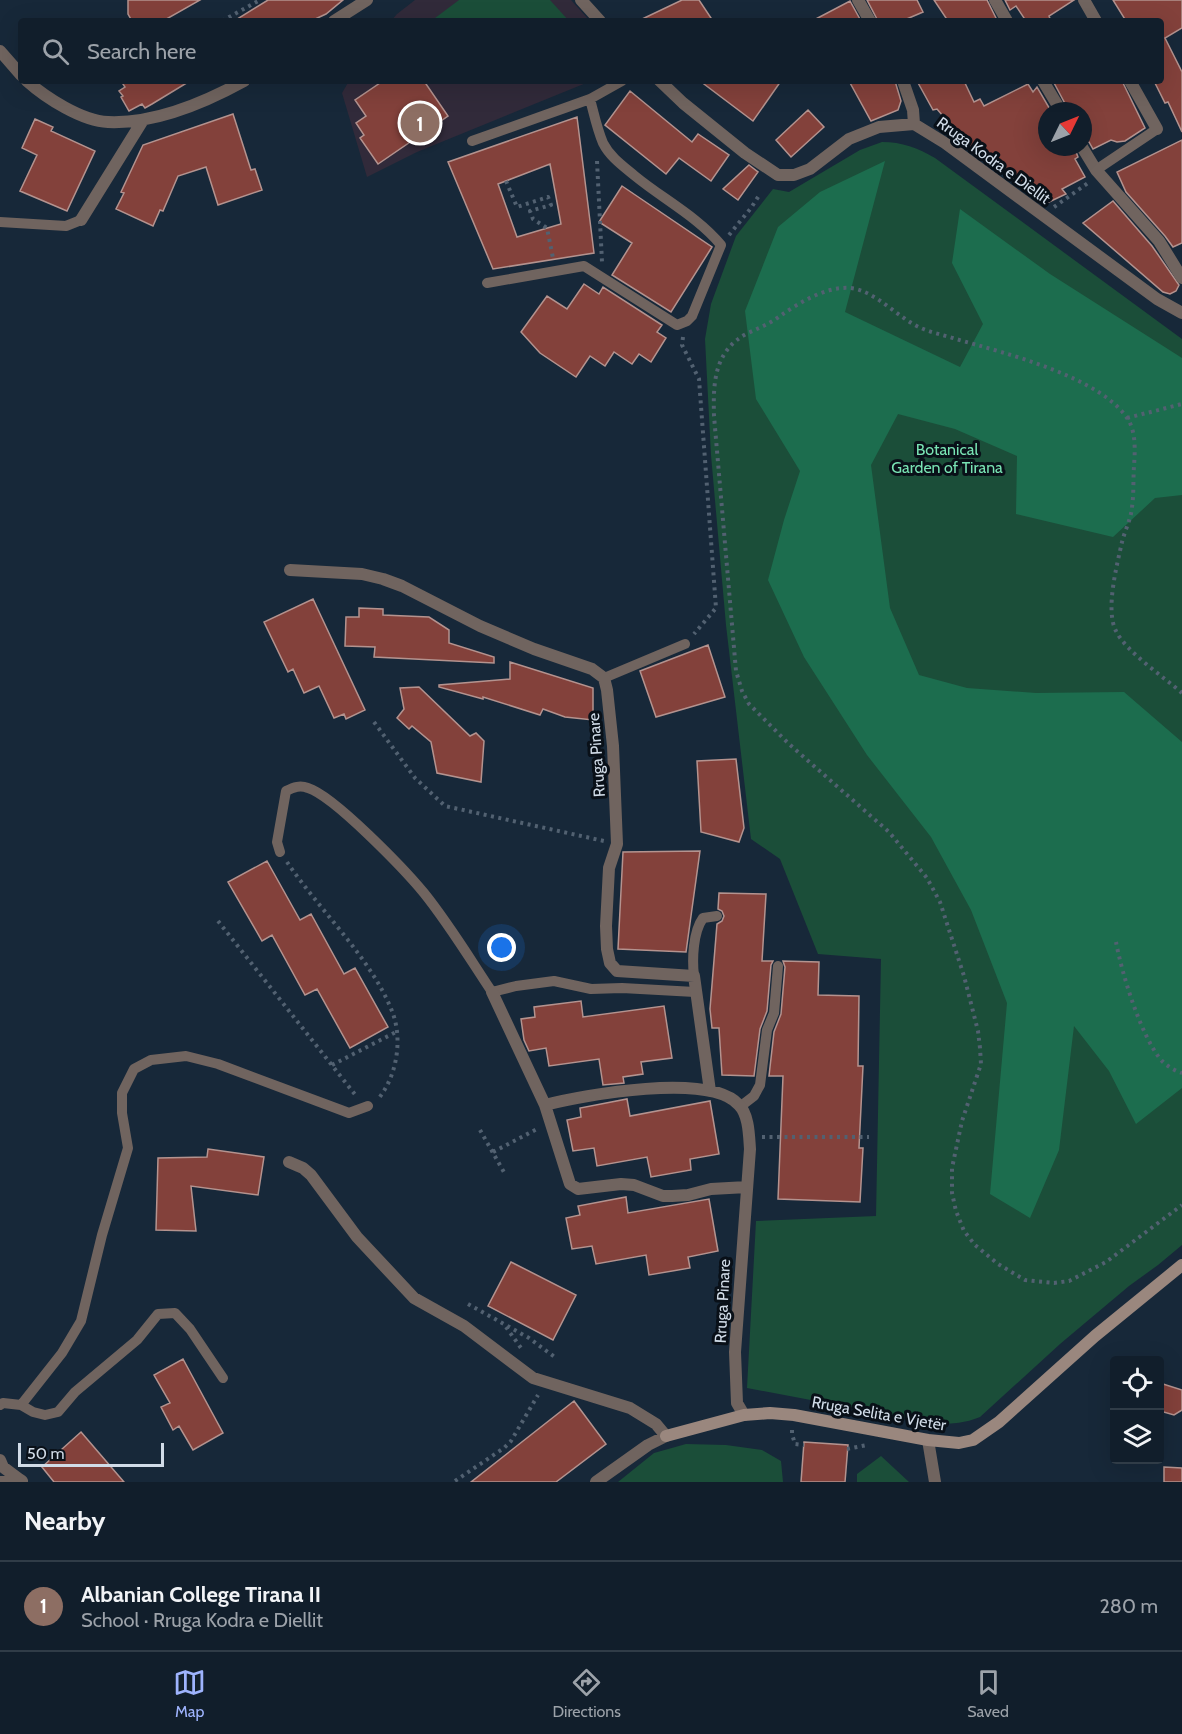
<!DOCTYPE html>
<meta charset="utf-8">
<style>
:root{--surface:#111e2b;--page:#1e2b37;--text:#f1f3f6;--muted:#9ca2a9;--line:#303c47;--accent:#9eb3fd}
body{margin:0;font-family:Cabin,sans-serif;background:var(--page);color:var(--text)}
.controls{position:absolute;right:18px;bottom:18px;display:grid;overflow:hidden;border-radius:6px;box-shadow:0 6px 24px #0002}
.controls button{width:54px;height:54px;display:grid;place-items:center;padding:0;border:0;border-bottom:2px solid var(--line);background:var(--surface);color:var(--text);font:30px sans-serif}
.compass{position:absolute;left:1038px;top:102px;width:54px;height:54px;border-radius:50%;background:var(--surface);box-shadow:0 6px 24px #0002;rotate:47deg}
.scale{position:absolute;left:18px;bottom:15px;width:146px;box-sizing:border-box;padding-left:6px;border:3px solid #d1dce8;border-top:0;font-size:16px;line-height:21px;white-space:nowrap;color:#d1dce8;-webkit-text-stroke:4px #091018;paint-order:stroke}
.you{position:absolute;left:502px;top:948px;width:21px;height:21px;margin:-15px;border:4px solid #fff;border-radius:50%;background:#1a73e8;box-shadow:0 0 0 9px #1a73e833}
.badge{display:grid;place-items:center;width:39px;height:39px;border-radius:50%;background:var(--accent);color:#fff;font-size:20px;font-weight:700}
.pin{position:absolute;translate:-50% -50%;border:3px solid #fff;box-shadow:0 2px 6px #0006}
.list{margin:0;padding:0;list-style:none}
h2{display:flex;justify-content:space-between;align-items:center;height:78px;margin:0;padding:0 24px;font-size:26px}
h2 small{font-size:20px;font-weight:400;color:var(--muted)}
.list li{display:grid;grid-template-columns:39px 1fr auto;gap:18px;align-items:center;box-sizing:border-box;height:90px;padding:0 24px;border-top:2px solid var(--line)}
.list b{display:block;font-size:22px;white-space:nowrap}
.list p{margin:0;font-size:20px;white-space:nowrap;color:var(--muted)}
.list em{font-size:20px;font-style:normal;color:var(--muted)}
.icon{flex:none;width:33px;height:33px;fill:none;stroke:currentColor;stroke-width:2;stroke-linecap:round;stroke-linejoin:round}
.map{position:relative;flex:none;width:1182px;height:1482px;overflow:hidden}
.search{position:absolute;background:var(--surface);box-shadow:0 6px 24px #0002;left:18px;right:18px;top:18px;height:66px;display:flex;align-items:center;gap:15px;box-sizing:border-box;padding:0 21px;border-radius:6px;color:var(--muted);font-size:22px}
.sheet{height:168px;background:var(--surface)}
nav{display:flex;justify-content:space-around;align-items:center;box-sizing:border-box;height:84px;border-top:2px solid var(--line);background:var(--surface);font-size:16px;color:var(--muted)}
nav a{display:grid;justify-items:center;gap:3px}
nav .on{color:var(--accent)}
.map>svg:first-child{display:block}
</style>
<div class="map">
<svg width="1182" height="1482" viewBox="0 0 1182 1482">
<rect width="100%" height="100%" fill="#172839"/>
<path fill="#312a3a" d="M415,0H571L590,21H391L397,14Z
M349,81H591L417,152L367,177L342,93Z"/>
<path fill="#1b4e39" d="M459,0H550L569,21H431Z
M882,142C902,142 918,148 935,158L1182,339V1245L1158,1265L1129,1286L1060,1344L980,1417C965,1423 953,1424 937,1424L747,1388L756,1221L876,1216L881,959L818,954L780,859L751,839L726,625L711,455L705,339L711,304L736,236L773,189L789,192L860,150Z
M686,1444L726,1445L762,1450L781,1461L783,1482H618L654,1453Z
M881,1456L909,1482H857V1474Z"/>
<path fill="#1c6d4e" d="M885,161L845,312L960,367L983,324L952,263L960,209L1050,274L1182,358V495L1155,498L1113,537L1016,514L1017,456L955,429L898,414L871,465L890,608L919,675L967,688L1036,693L1124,692L1182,742V1088L1136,1124L1109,1071L1074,1026L1059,1150L1030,1218L990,1194L1007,1003L971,910L931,837L867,755L804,657L768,580L784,520L800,471L756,399L745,311L778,227L820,192Z"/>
<path fill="#83413b" stroke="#b4938f" stroke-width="1.5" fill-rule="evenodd" d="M128,0H200L163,21H132L128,14Z
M268,0H343L326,14L311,21H234Z
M682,0H699L713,21H638Z
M867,0H917L923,12L902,21H878Z
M934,0H987L996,18L992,21H948Z
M1005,0H1074L1049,16L1051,21H1026L1016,6L1010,10Z
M1113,0H1182V28L1165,38L1182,72V132L1168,102L1165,103L1154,81H1161V21H1126Z
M850,1L861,21H812Z
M121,81H190L152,104L145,108L142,104L129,111L121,97L123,96L119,91L125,87Z
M383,81H424L448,116L378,164L360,138L364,135L356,123L366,116L355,100Z
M700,81H781L753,121Z
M849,81H895L901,101L898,110L871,121Z
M917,81H964L974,102L980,99L984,106L1028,84L1033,92L1037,87L1051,111H1047V147H1074L1078,157L1075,159L1085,177L1062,189L1066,194L1049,202L1046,197L1041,200L1027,189L1024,190L1019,181L1016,182L1013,177L1010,179L1006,171L1001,173L997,165L993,167L987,155L982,157L977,149L974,150L954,133L956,131L937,109L933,110Z
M1053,81H1122L1145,128L1125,141L1117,142L1111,140L1093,149L1089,142L1083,139V111H1069Z
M630,91L692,142L698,134L729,155L711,181L679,158L666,174L605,125Z
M808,110L824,127L791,157L776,140Z
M233,114L251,170L255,169L262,190L218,205L206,167L178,176L163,211L160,210L153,226L116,209L124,193L121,192L143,145Z
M577,117L594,253L493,269L448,162ZM550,164L561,224L517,237L498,184Z
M35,119L53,127L51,131L95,151L67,211L20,191L37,155L22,148Z
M1182,140V243L1173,247L1165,236L1126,192L1117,172Z
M749,165L758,172L738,200L723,189Z
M622,186L712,247L671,312L612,275L632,243L599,222Z
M1113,201L1152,246L1179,285L1176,291L1170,294L1163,292L1083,223Z
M584,284L599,294L603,287L662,325L657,332L666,338L651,362L639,354L632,364L614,352L605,366L590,356L576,377L540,353L521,332L547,296L567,309Z
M313,599L365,710L346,719L344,714L334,718L319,686L304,693L293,669L288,672L264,622Z
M359,608L383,609V615L429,617L449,630V643L494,657V663L374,657L375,647L345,646L346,617H359Z
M708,645L725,697L656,717L640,671Z
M510,662L593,688V720L565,717L543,709L540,715L483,697V699L439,687V685L510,679Z
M419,687L470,736L476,733L484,741L481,782L437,773L431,742L412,726L409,729L397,718L404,709L400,688Z
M736,759L744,828L739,842L701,832L697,761Z
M700,851L686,952L618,949L623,852Z
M267,861L300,920L311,914L344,974L355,968L388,1027L350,1048L317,989L305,995L272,935L262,941L228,882Z
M719,893L766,894L762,961H773L771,965L767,1011L760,1029L754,1076L722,1075L719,1028H712L710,1009L717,924L722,921L724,916L722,911L718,909Z
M783,961L819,962L818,995L859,996L858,1066H863L859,1148H863L860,1202L778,1199L783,1076H769L774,1032L781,1014L785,967Z
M581,1001L583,1017L664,1006L672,1058L641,1062L643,1074L623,1077L624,1083L603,1085L599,1059L549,1066L546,1048L529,1051L524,1040L521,1019L535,1017L534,1007Z
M627,1099L630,1116L710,1101L719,1154L690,1159L691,1170L651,1177L647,1157L597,1166L594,1148L573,1151L567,1120L581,1117L580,1108Z
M208,1149L264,1157L258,1195L191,1186L196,1231L156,1230L158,1158L207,1157Z
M626,1197L628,1213L709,1199L718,1251L688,1257L690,1268L649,1275L646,1255L596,1264L592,1246L572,1249L566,1218L580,1215L578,1206Z
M511,1262L576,1295L553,1340L488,1306Z
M183,1359L223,1433L193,1450L179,1426L173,1430L161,1407L170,1403L154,1375Z
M1163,1384L1182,1390V1410L1174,1415L1160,1411V1396Z
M574,1401L606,1444L556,1482H471Z
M81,1432L124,1482H54L42,1467Z
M804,1442L848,1445L845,1482H801Z
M1164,1467L1182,1468V1482H1164Z"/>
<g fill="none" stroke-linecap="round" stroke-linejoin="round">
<path stroke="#526171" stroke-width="4" stroke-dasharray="3 4.5" stroke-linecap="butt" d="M222,21L260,0
M597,161L602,262
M506,181L517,207L548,197L551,205L530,211L533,219L547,228L553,258
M1054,207L1088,183
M729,235L751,208L760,194
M683,337L682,345L699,379L716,608L694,634
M1127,418L1182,404
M1182,693C1164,677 1126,652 1116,631C1105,610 1117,565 1122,542C1125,530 1131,519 1132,507C1134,494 1133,479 1134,466C1135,452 1136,434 1129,421C1103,377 1004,353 956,339C944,335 932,333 921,328C899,319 875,290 850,288C826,286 799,303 780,316C769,324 759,328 748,333C714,350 713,383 714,416L736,671L742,691L749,704L789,744L889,832L927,878L940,902L964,976L978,1031L980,1048L981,1064L962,1121L952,1168V1193L956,1211L964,1231L975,1245L998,1264L1025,1280L1054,1283L1069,1281L1106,1262L1182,1205
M374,722L415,778L445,806L604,841
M287,862C320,911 371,958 392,1011C403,1039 397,1075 379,1098
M218,921L357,1097
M1116,942C1122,974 1141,1037 1162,1061C1167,1066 1175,1071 1182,1073
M332,1065L396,1032
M480,1130L505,1174
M762,1137H869
M493,1152L537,1129
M468,1304L529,1338L556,1358
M506,1327L521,1348
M792,1430V1434L795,1444L804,1445
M847,1449L867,1445
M455,1481L504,1448L511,1441L538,1395"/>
<path stroke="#70645f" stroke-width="10" d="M472,141L590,99L622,81
M1096,170L1157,129
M0,222L66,226L81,220
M487,283L584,266L677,325L687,321L692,316L721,245C698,217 663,199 635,176C623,166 610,157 603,143C597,129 594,114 590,99
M604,678L685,644
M280,852L277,842L286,791C294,787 300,785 308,788C334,796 405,870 424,893C449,924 470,959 492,992L516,986L554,981L591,989L622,988L695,992
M694,976C692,959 693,932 703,918L717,916
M741,1106L754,1096L760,1085L767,1030L774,1013L778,966
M0,1405L3,1403L21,1405L62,1353L81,1321L102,1235L128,1148L122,1113V1093L134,1069L151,1060L186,1056L218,1064L349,1113L368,1106
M21,1405L33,1412L45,1415L58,1412L75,1392L137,1340L158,1314L175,1313L190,1329L223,1378"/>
<path stroke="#70645f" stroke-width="12" d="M581,0L600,21
M858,0L870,21
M995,0L1007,21
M1084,0L1096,21
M334,21L367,0
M0,51L21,75
M27,81C46,98 82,121 108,122C154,124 204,103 244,81
M660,81L683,103L745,153L778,175H794L810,169L849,139L879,127L914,124L945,143L1157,299L1182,313
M903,81L913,110L914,124
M1043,81L1061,111
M1130,81L1157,129
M1082,147L1096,170L1159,241L1182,278
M81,220L143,120
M290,570L362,574L383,579L402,586L480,626L534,649L592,669L604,678L607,690L613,746L617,844L609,868L606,926L607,949L610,963L617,971L694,976L710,1091
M492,992L545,1105L570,1184L578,1189L621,1184L634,1185L663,1196H672L688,1195L711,1189L747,1187
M545,1105C584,1095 710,1072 739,1105C749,1115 749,1136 750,1149L735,1352L737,1403L744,1415
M289,1162L303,1168L311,1175L357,1237L414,1298L464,1326L533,1378L630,1408L656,1424L666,1436L648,1445L596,1482
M928,1440L935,1482
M0,1460L3,1467L19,1479
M0,1482L19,1479L22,1481"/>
<path stroke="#9a877e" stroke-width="12" d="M666,1436L744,1415L770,1413L794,1415L928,1440L959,1443L973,1440L999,1422L1095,1336L1182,1265"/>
</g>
<g text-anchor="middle" stroke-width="6" stroke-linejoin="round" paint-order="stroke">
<g font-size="16" fill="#d1dce8" stroke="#091018">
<text transform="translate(994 160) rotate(36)" y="6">Rruga Kodra e Diellit</text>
<text transform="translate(596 755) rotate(-94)" y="6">Rruga Pinare</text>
<text transform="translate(722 1301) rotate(-87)" y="6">Rruga Pinare</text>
<text transform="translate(879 1413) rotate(10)" y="6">Rruga Selita e Vjetër</text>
</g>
<g font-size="16" fill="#79e4b4" stroke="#091018">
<text x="947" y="455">Botanical<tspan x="947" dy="18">Garden of Tirana</tspan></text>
</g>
</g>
</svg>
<div class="controls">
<button><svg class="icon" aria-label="locate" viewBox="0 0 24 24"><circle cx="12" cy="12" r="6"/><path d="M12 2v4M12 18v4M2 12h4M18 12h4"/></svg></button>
<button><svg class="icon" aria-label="layers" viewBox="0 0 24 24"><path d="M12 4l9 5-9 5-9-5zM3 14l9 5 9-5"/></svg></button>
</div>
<svg class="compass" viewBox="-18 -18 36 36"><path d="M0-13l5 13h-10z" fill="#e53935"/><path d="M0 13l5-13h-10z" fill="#9ca2a9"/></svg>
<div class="scale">50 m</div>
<div class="you"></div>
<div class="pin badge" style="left:420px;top:123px;background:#8d6e63">1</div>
<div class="search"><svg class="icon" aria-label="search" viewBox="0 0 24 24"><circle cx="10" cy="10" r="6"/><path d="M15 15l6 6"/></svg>Search here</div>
</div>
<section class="sheet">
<h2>Nearby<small></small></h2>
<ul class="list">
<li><span class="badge" style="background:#8d6e63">1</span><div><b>Albanian College Tirana II</b><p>School · Rruga Kodra e Diellit</p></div><em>280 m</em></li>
</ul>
</section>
<nav>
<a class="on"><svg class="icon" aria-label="map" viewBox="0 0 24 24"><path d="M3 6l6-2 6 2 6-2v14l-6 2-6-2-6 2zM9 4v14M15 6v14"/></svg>Map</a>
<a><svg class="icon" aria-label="directions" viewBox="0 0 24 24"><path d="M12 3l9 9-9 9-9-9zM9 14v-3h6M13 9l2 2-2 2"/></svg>Directions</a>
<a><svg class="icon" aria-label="saved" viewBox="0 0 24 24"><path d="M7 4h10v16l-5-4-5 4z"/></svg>Saved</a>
</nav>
